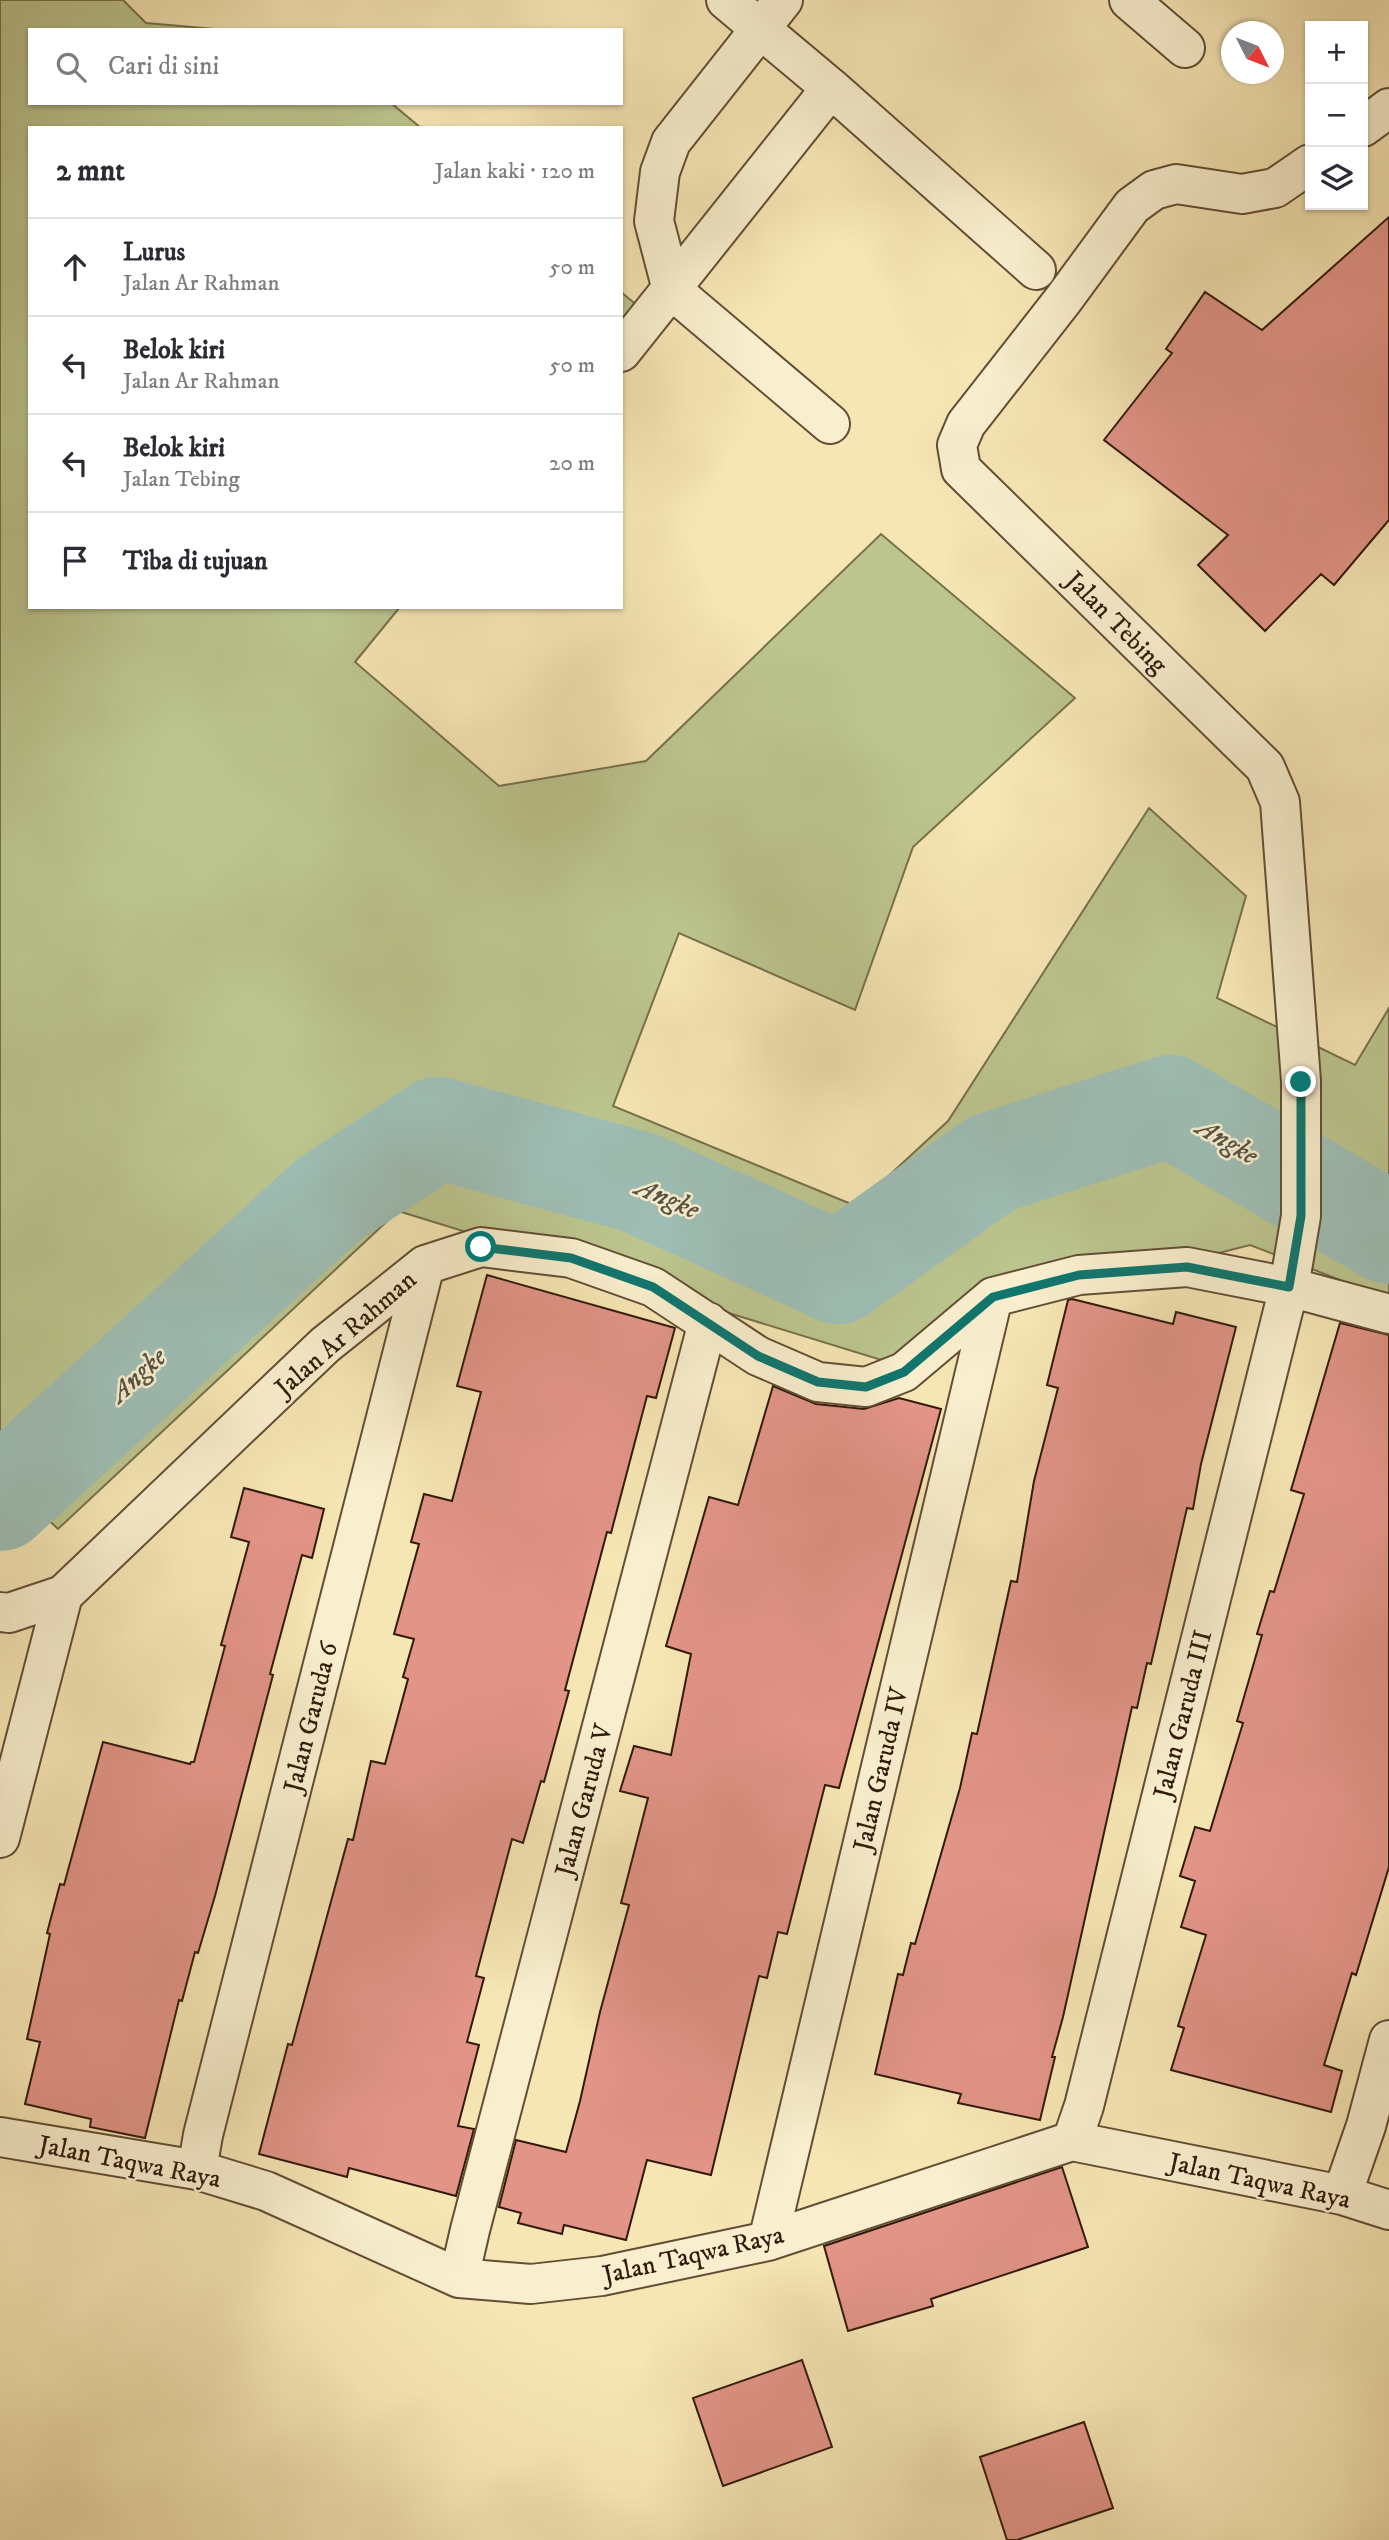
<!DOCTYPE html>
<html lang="id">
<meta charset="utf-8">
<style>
:root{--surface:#fff;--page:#f7f7f7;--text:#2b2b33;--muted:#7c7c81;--line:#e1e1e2}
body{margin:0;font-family:"IM FELL DW Pica",serif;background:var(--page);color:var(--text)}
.controls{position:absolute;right:21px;top:21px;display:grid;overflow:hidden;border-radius:0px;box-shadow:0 2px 5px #0004}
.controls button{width:63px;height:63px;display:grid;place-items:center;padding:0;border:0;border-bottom:2px solid var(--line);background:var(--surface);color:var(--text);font:35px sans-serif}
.compass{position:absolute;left:1221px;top:21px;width:63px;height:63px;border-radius:50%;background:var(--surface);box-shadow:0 2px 5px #0004;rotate:132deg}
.stop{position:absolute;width:21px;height:21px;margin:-16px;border:5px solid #0f766e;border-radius:50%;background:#fff}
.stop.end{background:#0f766e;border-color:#fff;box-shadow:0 2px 7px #0008}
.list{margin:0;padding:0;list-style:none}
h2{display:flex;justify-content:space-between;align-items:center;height:91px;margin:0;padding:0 28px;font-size:30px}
h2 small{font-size:23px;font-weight:400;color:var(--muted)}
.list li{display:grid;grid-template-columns:46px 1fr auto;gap:21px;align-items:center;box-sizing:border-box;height:98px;padding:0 28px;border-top:2px solid var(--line)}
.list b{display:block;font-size:26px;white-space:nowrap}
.list p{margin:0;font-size:23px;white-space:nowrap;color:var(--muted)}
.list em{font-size:23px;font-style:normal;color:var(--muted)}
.icon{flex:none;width:38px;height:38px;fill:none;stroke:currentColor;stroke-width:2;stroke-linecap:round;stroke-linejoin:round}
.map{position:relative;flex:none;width:1389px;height:2540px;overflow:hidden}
.search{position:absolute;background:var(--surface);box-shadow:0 2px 5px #0004;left:28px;top:28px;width:595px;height:77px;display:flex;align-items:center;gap:18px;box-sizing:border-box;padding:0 24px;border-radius:0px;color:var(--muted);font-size:26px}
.panel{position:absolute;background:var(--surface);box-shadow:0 2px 5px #0004;left:28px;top:126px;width:595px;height:483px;border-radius:0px}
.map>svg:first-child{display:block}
</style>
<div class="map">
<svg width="1389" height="2540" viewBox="0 0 1389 2540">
<rect width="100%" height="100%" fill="#f6e6b4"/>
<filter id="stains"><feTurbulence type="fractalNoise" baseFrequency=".00286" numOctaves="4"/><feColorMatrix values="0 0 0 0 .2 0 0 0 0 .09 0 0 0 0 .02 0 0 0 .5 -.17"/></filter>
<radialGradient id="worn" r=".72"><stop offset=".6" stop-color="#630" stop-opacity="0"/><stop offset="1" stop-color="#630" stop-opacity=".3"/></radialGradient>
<path fill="#bcc58e" stroke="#76704c" stroke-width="2" d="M0,0H123L146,23L226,30H30V103H391L421,128H30V607H400L355,662L499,786L646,761L881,534L1075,698L913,847L855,1010L679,933L613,1106L856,1206L948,1121L1149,808L1246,896L1217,998L1355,1065L1389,1008V1299L1250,1245L1014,1305L891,1363L398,1211L58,1529L0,1474Z
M621,292L646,313L621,343Z"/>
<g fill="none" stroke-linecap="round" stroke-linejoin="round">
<path stroke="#9ebeb5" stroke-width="102" d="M0,1500L328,1200L438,1128L638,1182L838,1273L992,1163L1170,1106L1389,1233"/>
</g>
<path fill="#e29487" stroke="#311a0b" stroke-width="2" d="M1389,217V520L1334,585L1321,574L1265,631L1198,565L1228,535L1104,440L1172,353L1166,349L1205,292L1262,330Z
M487,1275L675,1328L656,1398L647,1396L611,1533L607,1532L565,1690L569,1691L544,1782L541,1781L523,1843L512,1839L476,1976L484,1978L467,2042L479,2045L458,2126L474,2129L456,2196L349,2168L347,2177L259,2154L288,2044L292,2045L348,1839L353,1840L371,1761L385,1764L408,1679L403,1677L414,1639L394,1634L419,1544L411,1542L424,1494L452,1501L481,1392L457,1386Z
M1072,1299L1173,1324L1176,1312L1236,1327L1201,1464L1193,1509L1187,1508L1151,1664L1147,1663L1137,1708L1132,1707L1063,2017L1052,2057H1055L1040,2120L958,2103L961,2094L875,2074L898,1974L903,1975L911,1943L915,1944L960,1788L972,1733L977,1734L1011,1581L1017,1582L1034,1481L1058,1388L1047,1385L1068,1300Z
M1340,1323L1389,1335V1867L1356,1975L1352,1973L1324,2065L1342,2071L1331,2112L1171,2070L1184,2028L1178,2026L1206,1935L1181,1927L1195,1881L1180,1876L1195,1827L1210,1831L1243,1723L1237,1721L1262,1635L1257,1634L1270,1591L1274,1592L1304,1494L1291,1490Z
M773,1386L816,1404L864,1409L899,1398L941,1409L839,1788L825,1785L787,1934L778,1932L767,1978L759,1976L711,2175L647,2160L626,2240L564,2225L562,2234L518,2223L521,2213L499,2207L516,2140L566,2152L580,2101L600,2012L629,1905L621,1903L648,1798L620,1791L634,1746L671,1755L691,1654L666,1646L709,1497L738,1505Z
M244,1488L324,1509L312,1558L302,1555L270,1674L273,1675L215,1896L198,1953L195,1952L182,2001L179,2000L145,2138L90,2127L91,2119L25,2104L40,2042L27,2039L50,1934L47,1933L60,1884L64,1885L103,1742L190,1764L191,1762H194L225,1646L221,1645L249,1542L231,1537Z
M1062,2167L1088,2247L931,2299L933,2306L848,2331L824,2246Z
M802,2360L832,2447L723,2486L693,2398Z
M1084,2422L1113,2508L1017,2540H1007L980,2457Z"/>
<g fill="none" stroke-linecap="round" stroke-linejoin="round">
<defs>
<path id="street" d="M726,0L831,88L1036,270
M783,0L671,142L660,172L654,221L672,290L830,424
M1129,0L1185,48
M1363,127L1389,108
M621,352L831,88
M0,1612L9,1613L63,1595L325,1345L425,1265L481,1247L571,1258L653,1287L758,1356L818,1382L866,1387L904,1372L993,1297L1079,1275L1187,1267L1289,1287L1389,1314
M0,1838L63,1595
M0,2137L197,2170L266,2191L459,2278L531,2284L602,2276L768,2241L1072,2141L1342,2195L1389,2210
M1072,2141L1084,2106L1289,1287L1301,1216V1081L1280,802L1265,767L961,469L957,445L966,424L1063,300L1132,206L1154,190L1176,184L1242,194L1275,188L1310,164
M197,2170L203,2135L425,1265
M1342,2195L1366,2126L1389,2040
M768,2241L993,1297
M459,2278L470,2230L708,1322"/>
</defs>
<use href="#street" stroke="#624d35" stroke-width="42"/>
<use href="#street" stroke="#f9efce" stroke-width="38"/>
</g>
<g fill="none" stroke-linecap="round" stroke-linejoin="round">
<path stroke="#0f766e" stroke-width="9" d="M481,1247L571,1258L653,1287L758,1356L818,1382L866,1387L904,1372L993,1297L1079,1275L1187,1267L1289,1287L1301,1216V1082"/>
</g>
<g text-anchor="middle" stroke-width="5" stroke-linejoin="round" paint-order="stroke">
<g font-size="26" fill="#311a0b" stroke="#f9efce">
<text transform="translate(1117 622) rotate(45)" y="9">Jalan Tebing</text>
<text transform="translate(345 1333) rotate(-41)" y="9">Jalan Ar Rahman</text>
<text transform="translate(1182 1714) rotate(-76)" y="9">Jalan Garuda III</text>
<text transform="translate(310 1717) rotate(-76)" y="9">Jalan Garuda 6</text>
<text transform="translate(880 1769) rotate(-77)" y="9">Jalan Garuda IV</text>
<text transform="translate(583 1800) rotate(-75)" y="9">Jalan Garuda V</text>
<text transform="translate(130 2161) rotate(11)" y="9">Jalan Taqwa Raya</text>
<text transform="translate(1260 2180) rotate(12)" y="9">Jalan Taqwa Raya</text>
<text transform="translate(693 2254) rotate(-13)" y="9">Jalan Taqwa Raya</text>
</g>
<g font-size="28" font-style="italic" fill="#575346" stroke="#f9efce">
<text transform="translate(1228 1140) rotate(30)" y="10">Angke</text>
<text transform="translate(668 1197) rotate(23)" y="10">Angke</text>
<text transform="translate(137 1374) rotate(-43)" y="10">Angke</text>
</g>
</g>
<rect width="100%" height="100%" filter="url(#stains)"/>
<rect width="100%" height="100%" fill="url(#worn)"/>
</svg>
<div class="controls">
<button>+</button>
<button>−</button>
<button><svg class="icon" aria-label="layers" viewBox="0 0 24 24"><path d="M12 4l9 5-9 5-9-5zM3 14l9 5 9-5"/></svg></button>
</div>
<svg class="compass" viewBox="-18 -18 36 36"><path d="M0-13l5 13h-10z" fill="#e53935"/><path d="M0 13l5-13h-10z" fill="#7c7c81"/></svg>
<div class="stop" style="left:481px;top:1247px"></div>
<div class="stop end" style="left:1301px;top:1082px"></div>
<div class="search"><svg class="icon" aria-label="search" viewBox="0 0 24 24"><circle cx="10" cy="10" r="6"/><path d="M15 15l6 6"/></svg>Cari di sini</div>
<section class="panel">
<h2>2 mnt<small>Jalan kaki · 120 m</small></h2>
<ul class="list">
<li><svg class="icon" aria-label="ahead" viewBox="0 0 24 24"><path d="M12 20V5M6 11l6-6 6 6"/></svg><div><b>Lurus</b><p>Jalan Ar Rahman</p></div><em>50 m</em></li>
<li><svg class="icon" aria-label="left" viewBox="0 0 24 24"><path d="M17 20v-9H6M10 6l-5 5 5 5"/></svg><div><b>Belok kiri</b><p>Jalan Ar Rahman</p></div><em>50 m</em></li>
<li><svg class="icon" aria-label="left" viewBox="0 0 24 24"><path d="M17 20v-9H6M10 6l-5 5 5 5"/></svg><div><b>Belok kiri</b><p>Jalan Tebing</p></div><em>20 m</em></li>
<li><svg class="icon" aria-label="arrive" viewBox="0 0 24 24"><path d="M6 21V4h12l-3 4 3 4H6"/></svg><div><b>Tiba di tujuan</b></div></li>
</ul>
</section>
</div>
